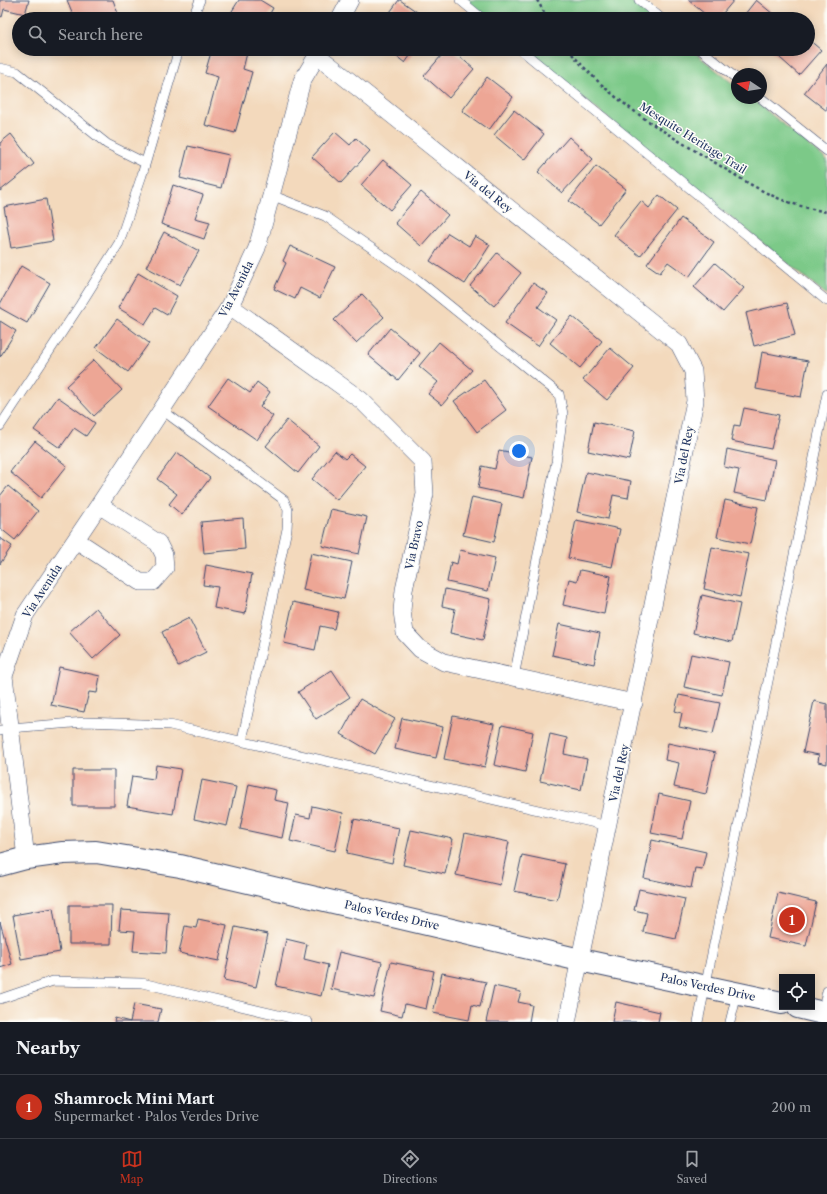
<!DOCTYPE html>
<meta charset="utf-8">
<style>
:root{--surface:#171b24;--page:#242831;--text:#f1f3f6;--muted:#9ea1a6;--line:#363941;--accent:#c8321e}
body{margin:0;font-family:"Libre Caslon Text",serif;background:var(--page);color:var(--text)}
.controls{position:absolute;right:12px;bottom:12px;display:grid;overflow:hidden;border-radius:0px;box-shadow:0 2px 10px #0003}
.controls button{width:36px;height:36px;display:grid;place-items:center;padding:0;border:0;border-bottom:1px solid var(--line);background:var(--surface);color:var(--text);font:20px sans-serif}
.compass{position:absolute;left:731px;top:68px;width:36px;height:36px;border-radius:50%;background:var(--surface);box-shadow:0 2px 10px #0003;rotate:282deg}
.you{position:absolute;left:519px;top:451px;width:14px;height:14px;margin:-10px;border:3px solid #fff;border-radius:50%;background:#1a73e8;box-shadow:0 0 0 6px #1a73e833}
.badge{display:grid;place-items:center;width:26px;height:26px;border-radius:50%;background:var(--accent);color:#fff;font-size:13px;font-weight:700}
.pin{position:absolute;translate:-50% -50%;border:2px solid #fff;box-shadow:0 1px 4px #0006}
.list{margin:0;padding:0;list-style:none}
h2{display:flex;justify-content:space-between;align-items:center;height:52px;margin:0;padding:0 16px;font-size:17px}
h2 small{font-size:13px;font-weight:400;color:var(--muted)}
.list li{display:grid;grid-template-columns:26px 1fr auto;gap:12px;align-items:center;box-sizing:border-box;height:64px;padding:0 16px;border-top:1px solid var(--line)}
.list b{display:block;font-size:15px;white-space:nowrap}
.list p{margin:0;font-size:13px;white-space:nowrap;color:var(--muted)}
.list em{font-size:13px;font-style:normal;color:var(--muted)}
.icon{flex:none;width:22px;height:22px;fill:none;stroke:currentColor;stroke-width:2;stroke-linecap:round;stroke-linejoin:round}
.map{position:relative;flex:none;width:827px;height:1022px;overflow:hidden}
.search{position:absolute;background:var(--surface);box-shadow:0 2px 10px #0003;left:12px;right:12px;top:12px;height:44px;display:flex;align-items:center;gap:10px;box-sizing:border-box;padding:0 14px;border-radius:22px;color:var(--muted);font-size:15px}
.sheet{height:116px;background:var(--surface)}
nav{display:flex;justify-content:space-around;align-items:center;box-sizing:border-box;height:56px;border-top:1px solid var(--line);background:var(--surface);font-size:11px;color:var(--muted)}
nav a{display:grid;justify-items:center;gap:2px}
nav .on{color:var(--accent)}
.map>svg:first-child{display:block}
</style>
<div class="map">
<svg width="827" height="1022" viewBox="0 0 827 1022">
<rect width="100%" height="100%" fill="#fdfcf7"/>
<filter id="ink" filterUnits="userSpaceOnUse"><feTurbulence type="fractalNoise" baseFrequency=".025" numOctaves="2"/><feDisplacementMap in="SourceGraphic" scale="8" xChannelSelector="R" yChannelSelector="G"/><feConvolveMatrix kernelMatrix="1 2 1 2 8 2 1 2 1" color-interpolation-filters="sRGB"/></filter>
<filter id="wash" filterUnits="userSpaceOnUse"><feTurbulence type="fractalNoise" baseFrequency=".012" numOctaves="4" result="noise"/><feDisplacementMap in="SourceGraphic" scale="16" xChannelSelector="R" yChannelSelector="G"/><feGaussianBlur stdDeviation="0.9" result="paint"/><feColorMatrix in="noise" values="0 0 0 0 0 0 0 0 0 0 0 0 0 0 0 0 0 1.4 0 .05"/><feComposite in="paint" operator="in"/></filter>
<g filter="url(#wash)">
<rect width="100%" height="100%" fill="#f3d9bc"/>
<path fill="#7bc988" stroke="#4b7c73" d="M462,0H630L653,19H485Z
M522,49H690L737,87V98H751L827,160V295Z"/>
<g id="blocks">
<path fill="#eda695" d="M0,0H29L25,14L4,9L2,17L0,16Z
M67,0H113L120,19H75Z
M239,0H260L273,8L267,19H227Z
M399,0H400L427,19H385Z
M688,0H734L718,19H711Z
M756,0L779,19H741Z
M808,39L821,50L799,75L770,49H808Z
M212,49H248L243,69L252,72L235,133L205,125L218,77L205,73Z
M393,49H415L405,63L391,52Z
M447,49H451L474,69L449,98L424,76Z
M827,64V111L804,93Z
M487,77L513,97L489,130L462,111Z
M514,110L544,134L524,160L494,135Z
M335,132L350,145L356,138L370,151L341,183L312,157Z
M11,134L34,164L0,191V143Z
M569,137L593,159L562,193L538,172Z
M188,146L229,155L221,188L180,178Z
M383,160L412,185L390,210L361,185Z
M596,166L626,189L599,224L569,201Z
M173,185L203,195L195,218L210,222L204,239L161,224Z
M421,192L448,215L421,246L395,223Z
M659,195L677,210L640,256L614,235L641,201L649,208Z
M46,199L53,241L11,248L4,207Z
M681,218L714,242L689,277L668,262L660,273L647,264Z
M164,232L199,251L180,285L146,267Z
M448,233L469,246L475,236L490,245L465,284L430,261Z
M290,246L335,267L320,298L300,288L295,299L274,289L286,263L283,261Z
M497,253L521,273L494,306L470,286Z
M715,263L744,288L723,312L694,287Z
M21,266L50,283L27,323L0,308V304Z
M138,273L177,296L167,315L155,308L145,324L118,308Z
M533,283L548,293L538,307L556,320L538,346L505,323Z
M362,294L384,317L356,343L334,320Z
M787,303L795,335L754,346L746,313Z
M572,316L602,341L580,368L550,343Z
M117,319L149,343L128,372L96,348Z
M0,321L16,331L0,357Z
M390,328L420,353L398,380L368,355Z
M439,342L472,370L442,405L428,394L438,382L419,366Z
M610,348L634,368L607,400L583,380Z
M762,352L808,361L801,397L756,389Z
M94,360L122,390L94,416L66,386Z
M228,378L250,393L257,382L270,392L260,407L273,416L257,440L208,406Z
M484,380L506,410L477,432L454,401Z
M58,397L95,423L86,436L74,428L60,448L34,430Z
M744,408L779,415L771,449L731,441L734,425L740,426Z
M287,420L319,446L298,473L266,446Z
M594,422L635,431L629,460L588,451Z
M35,441L67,466L41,498L10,472Z
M727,449L775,460L767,500L734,493L739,470L724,467Z
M499,450L532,457L524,498L478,488L482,466L495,469Z
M335,451L345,459L350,454L365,466L337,500L312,479Z
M177,452L210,478L182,515L169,504L177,494L157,479Z
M586,472L631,481L628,498L613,495L608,519L577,512Z
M8,486L38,511L15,540L0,528V496Z
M472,497L502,504L494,542L463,535Z
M725,500L758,507L750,544L717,537Z
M331,509L367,517L359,554L322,546Z
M243,518L245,549L204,553L201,522Z
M576,520L620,529L612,567L568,558Z
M0,538L12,546L0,564Z
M712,547L749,554L740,597L704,589Z
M460,550L495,558L488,591L447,582L451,562L457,564Z
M311,553L352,562L344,599L303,590Z
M206,565L252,574L245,614L214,608L218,587L203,585Z
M580,570L611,576L604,614L563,605L569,579L577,581Z
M445,589L491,599L483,640L450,633L455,609L442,606Z
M702,595L740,604L732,642L693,633Z
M293,602L338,612L334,629L320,626L315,650L284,643Z
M96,608L120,635L93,659L69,632Z
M189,618L206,652L178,666L162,632Z
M559,624L600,633L594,664L552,655Z
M691,654L729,662L722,695L684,687Z
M59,667L100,676L97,693L89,692L84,712L51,705Z
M332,670L350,697L316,719L298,692Z
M679,695L720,703L713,734L679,727L682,713L675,711Z
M360,699L395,719L375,754L341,734Z
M814,701L827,704V764L818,762L819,755L803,752Z
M453,716L494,724L485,767L444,759Z
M402,718L443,727L436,758L395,749Z
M502,725L533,732L525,772L494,765Z
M550,734L567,738L564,754L587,759L581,790L540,781Z
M668,743L715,753L706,794L674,787L679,763L665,760Z
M156,765L181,769L173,814L127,806L132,776L154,779Z
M73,770H114V806H73Z
M202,780L236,787L227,826L194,819Z
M249,784L276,790L274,800L289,803L282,838L240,829Z
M659,794L690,801L682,839L651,833Z
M312,806L343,813L335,851L290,841L296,815L310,818Z
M354,819L399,828L392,863L347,853Z
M411,830L453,839L445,874L403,865Z
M465,833L509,842L500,885L456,875Z
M652,840L706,852L702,869L695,868L691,888L644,878Z
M522,855L565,864L557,900L514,891Z
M639,889L685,899L676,939L643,932L647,913L634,910Z
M778,893L816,902L806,946L768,938Z
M69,905H112L111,944H69Z
M53,908L60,952L21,959L13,915Z
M121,910L169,913L166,953L133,951L135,931L119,930Z
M198,919L227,925L219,961L179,953L185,926L196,928Z
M0,922L12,964L0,968Z
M235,927L268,934L256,987L224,980Z
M286,939L307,944L304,959L328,965L321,996L276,986Z
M339,952L382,962L374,998L331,989Z
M391,962L434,971L426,1009L405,1004L402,1016L380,1011Z
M442,973L486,982L480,1007L472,1005L469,1020L433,1013Z
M494,986L521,992L518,1002L532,1005L529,1022H486Z
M616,1002L660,1012L658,1022H612Z
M134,1004L161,1009L158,1022H114L115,1018L130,1022Z"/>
</g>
</g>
<g filter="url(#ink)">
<use href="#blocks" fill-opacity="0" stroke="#3b486c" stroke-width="1"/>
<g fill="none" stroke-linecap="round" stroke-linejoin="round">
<defs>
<path id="service" d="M460,0L483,19
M639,0L662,19
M192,19L200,0
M520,49L827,301
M700,49L737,79
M0,68L17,72L107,144L145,163
M761,98L827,151
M271,195L325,216L418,280L559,394L563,414L556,462L514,677
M162,410L284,500L288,510L287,529L242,741
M0,426L80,305L119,243L142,175L179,49
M0,731L10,728L85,722L170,725L608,826
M0,999L53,981L142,983L308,1022
M822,1013L827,991
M698,1022L827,394
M730,1022L737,994"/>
<path id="minor" d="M340,19L350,0
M317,55L679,344L693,371L695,401L567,1022
M230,306L361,400L423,462L425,494L404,590L402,611L405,633L420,649L444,662L634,703
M76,540L140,582H153L165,568L164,555L158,543L99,505
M26,858L4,676L25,615L99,505L230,306L257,248L302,81L321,49"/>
<path id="tertiary" d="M0,865L26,858L63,853L96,852L180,866L580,960L782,1003
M798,1007L827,1014"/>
</defs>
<use href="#service" stroke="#3b486c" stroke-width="10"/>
<use href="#minor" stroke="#3b486c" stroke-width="18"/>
<use href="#tertiary" stroke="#3b486c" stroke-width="24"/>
<path stroke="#3b486c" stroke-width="2.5" stroke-dasharray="3 3" stroke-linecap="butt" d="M537,0L548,19
M568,49C607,97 652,125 704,156C728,170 753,188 780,199C795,205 811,209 827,212"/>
<use href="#service" stroke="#fff" stroke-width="9"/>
<use href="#minor" stroke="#fff" stroke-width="17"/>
<use href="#tertiary" stroke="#fff" stroke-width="22"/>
</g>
</g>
<g text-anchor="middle" stroke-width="3" stroke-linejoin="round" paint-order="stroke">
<g font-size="11" fill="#1b2f5e" stroke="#fdfcf7">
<text transform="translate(693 138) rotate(32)" y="4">Mesquite Heritage Trail</text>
<text transform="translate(488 192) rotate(39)" y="4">Via del Rey</text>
<text transform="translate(236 289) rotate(-63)" y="4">Via Avenida</text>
<text transform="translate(684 455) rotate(-79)" y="4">Via del Rey</text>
<text transform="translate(414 545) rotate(-78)" y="4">Via Bravo</text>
<text transform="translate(42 591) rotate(-57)" y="4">Via Avenida</text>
<text transform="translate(619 773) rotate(-78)" y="4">Via del Rey</text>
<text transform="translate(392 915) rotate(13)" y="4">Palos Verdes Drive</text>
<text transform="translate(708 987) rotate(12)" y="4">Palos Verdes Drive</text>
</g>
</g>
</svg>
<div class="controls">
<button><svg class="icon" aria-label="locate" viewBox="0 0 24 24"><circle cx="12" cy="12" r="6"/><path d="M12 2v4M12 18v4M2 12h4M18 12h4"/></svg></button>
</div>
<svg class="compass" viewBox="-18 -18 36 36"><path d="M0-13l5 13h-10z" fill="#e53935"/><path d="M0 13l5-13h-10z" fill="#9ea1a6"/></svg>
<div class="you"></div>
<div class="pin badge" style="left:792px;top:920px">1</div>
<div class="search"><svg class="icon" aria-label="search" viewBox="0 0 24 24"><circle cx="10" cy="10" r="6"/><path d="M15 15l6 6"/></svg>Search here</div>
</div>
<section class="sheet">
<h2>Nearby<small></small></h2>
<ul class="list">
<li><span class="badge">1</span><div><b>Shamrock Mini Mart</b><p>Supermarket · Palos Verdes Drive</p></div><em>200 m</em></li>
</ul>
</section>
<nav>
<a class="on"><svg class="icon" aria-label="map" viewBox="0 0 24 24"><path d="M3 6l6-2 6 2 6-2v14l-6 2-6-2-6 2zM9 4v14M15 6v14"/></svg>Map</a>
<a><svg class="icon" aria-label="directions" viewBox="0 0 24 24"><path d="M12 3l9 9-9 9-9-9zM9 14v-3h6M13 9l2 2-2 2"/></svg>Directions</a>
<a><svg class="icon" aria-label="saved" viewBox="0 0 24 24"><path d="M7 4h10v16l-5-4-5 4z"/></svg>Saved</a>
</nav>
